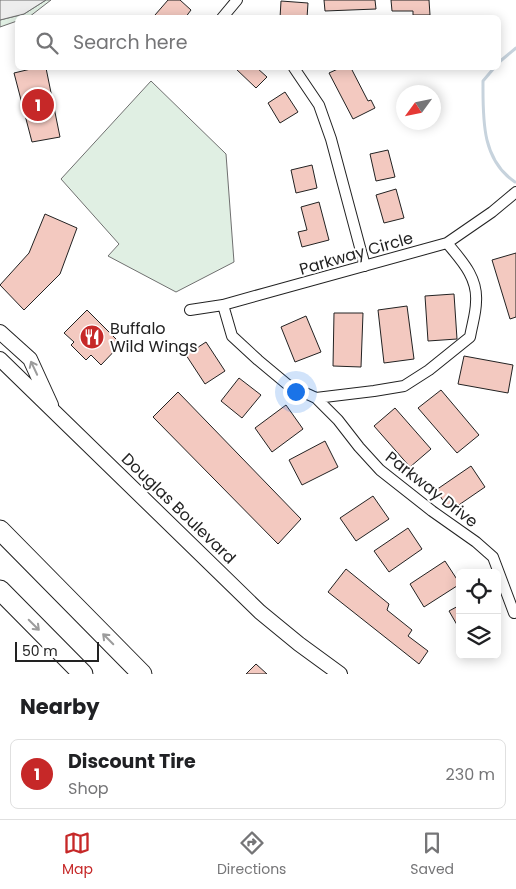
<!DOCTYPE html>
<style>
:root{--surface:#fff;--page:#f2f2f2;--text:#202124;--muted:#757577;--line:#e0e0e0;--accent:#c62828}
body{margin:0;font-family:Poppins,sans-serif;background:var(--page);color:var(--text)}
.controls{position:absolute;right:15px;bottom:15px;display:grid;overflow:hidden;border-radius:8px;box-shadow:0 2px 12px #0003}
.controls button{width:45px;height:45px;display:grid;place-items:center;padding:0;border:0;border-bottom:1px solid var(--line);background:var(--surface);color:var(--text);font:25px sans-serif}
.compass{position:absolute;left:396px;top:85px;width:45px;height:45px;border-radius:50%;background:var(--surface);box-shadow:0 2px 12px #0003;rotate:237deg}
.scale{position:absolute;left:15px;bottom:12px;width:84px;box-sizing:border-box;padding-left:5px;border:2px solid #222;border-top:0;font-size:14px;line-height:18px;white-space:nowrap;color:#222;-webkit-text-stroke:4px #fff;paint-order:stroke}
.you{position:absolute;left:295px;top:391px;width:18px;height:18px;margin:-12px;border:4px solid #fff;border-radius:50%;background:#1a73e8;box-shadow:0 0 0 8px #1a73e833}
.badge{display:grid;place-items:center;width:32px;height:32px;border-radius:50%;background:var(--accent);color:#fff;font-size:16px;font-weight:700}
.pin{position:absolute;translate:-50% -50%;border:2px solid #fff;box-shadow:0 1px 5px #0006}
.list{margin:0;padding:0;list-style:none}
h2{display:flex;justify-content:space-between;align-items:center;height:65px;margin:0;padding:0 20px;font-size:21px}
h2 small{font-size:16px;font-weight:400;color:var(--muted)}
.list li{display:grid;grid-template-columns:32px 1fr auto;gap:15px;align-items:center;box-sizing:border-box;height:70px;margin:0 10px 10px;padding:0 10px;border:1px solid var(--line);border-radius:8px}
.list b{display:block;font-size:19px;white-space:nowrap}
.list p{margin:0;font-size:16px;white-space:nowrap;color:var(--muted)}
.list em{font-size:16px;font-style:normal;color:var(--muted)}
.icon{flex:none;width:28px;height:28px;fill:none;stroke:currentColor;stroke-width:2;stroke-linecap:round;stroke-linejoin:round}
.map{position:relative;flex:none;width:516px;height:674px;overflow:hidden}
.search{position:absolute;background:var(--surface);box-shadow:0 2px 12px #0003;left:15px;right:15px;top:15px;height:55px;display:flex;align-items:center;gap:12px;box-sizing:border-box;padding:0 18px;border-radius:8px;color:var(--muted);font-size:19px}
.sheet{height:145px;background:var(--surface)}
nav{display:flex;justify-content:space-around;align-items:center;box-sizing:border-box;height:70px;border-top:1px solid var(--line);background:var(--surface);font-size:14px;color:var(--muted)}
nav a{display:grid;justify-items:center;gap:2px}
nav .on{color:var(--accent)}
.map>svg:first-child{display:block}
</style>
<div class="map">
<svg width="516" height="674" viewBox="0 0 516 674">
<rect width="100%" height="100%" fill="#fff"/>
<path fill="#e0efe3" stroke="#6f6f6f" d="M46,0H51L29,17L18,18L17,21L0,27V20L24,14Z
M151,81L226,154L234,262L176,292L108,256L119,244L61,179Z"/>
<path fill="#ededed" stroke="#6f6f6f" d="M0,0H46L24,14L0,20Z"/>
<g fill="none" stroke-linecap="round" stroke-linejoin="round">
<path stroke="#c7d3dd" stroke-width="3" d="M498,63L516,48
M494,68L483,81C483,118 481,159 515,182"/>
</g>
<path fill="#f3c9c0" stroke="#222" d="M168,0H180L191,10L185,18H157L155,15Z
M324,0H375L376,9L325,11Z
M391,0H429L430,15H413V11H392Z
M281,1L308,3L307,18H280Z
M35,68H46L60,137L32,142L14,73Z
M235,68H257L267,77L256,88Z
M340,68H351L368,101L371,100L375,108L353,119L329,73Z
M285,92L298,112L280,123L268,103Z
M388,150L395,177L376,181L370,154Z
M312,165L317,188L296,193L291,170Z
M396,189L404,218L384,223L376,195Z
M319,202L329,240L302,247L298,232L307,230L301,207Z
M45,214L77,228L60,274L24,310L0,285L29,253Z
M516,253V317L510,319L492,260Z
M454,294L457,339L428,341L425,296Z
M407,306L414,359L384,363L378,310Z
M87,310L121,344L101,365L91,355L86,360L71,345L74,342L64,333Z
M334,313H363L361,367L333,366Z
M306,316L321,352L295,362L281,327Z
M206,342L225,371L205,384L186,355Z
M464,356L513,365L508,393L458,384Z
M239,378L261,395L242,418L221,401Z
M441,390L479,435L457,453L418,408Z
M178,392L301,519L278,544L153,417Z
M286,405L303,429L272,452L255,428Z
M395,408L431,449L410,467L374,426Z
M325,441L338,467L302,485L289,460Z
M471,466L485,487L450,511L436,490Z
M373,496L389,519L356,541L340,518Z
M408,528L422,549L389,572L374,551Z
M445,561L460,584L424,607L410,584Z
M346,569L389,604L387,610L412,630L408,636L428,651L419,664L328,592Z
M460,605V630L449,611Z
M256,664L267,674H246Z"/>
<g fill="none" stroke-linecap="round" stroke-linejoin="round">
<defs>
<path id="minor" d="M222,18L237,0
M294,68L319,105L331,139L365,266
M223,305L232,336L258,360L288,385L316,398L374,391L404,386L429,370L470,337C472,325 476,313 476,302C478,277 461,260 447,243
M190,310L223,305L266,293L447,243L492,212L516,192
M316,398L338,420L359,447L380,470L432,511L476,542L493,557L514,613"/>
<path id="secondary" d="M0,332L30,359L51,405
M0,359L260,612L299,644L340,674"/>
<path id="motorway" d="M0,530L142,674
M0,590L83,674"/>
</defs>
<use href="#minor" stroke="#222" stroke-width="12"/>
<use href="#secondary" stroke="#222" stroke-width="16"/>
<use href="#motorway" stroke="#222" stroke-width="21"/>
<use href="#minor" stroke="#fff" stroke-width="10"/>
<use href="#secondary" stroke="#fff" stroke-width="14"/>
<use href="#motorway" stroke="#fff" stroke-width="19"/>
</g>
<defs><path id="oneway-shaft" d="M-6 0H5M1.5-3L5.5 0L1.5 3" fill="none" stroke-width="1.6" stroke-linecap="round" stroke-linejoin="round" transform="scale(1.25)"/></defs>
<g stroke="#9c9c9c">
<use href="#oneway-shaft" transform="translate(34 368) rotate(-115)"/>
<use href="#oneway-shaft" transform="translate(34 625) rotate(45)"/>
<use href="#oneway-shaft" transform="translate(108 639) rotate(-135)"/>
</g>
<defs>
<symbol id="restaurant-disc" viewBox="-11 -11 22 22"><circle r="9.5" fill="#c62828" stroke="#fff"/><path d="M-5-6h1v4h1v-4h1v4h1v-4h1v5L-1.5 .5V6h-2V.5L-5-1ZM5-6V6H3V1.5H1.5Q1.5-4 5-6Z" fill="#fff"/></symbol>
</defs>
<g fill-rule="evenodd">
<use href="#restaurant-disc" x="78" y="323" width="28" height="28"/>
</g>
<g text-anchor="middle" stroke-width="4" stroke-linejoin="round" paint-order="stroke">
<g font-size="16" fill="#222" stroke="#fff">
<text transform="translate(356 253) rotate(-16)" y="6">Parkway Circle</text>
<text transform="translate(432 489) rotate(38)" y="6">Parkway Drive</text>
<text transform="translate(179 508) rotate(44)" y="6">Douglas Boulevard</text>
</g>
<g font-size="16" fill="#222" stroke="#fff" text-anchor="start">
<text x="110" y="334">Buffalo<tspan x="110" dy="18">Wild Wings</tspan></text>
</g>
</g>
</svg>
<div class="controls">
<button><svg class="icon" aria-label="locate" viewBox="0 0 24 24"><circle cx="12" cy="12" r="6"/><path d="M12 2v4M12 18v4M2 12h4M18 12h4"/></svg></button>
<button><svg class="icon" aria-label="layers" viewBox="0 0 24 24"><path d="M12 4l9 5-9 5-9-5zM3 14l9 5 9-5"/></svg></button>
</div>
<svg class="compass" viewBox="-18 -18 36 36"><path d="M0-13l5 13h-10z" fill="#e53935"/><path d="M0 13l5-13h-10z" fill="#757577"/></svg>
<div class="scale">50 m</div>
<div class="you"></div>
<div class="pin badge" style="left:38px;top:105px">1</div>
<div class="search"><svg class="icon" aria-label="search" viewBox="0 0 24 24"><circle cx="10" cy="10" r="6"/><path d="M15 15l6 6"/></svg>Search here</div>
</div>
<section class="sheet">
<h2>Nearby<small></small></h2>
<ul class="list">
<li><span class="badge">1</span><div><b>Discount Tire</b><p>Shop</p></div><em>230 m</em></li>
</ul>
</section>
<nav>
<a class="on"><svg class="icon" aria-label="map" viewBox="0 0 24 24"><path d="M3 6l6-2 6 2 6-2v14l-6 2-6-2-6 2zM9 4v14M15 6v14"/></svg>Map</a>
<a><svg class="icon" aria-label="directions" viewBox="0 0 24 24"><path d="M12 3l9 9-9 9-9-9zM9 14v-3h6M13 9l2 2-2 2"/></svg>Directions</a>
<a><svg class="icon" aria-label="saved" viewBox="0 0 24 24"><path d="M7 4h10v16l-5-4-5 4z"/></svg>Saved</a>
</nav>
